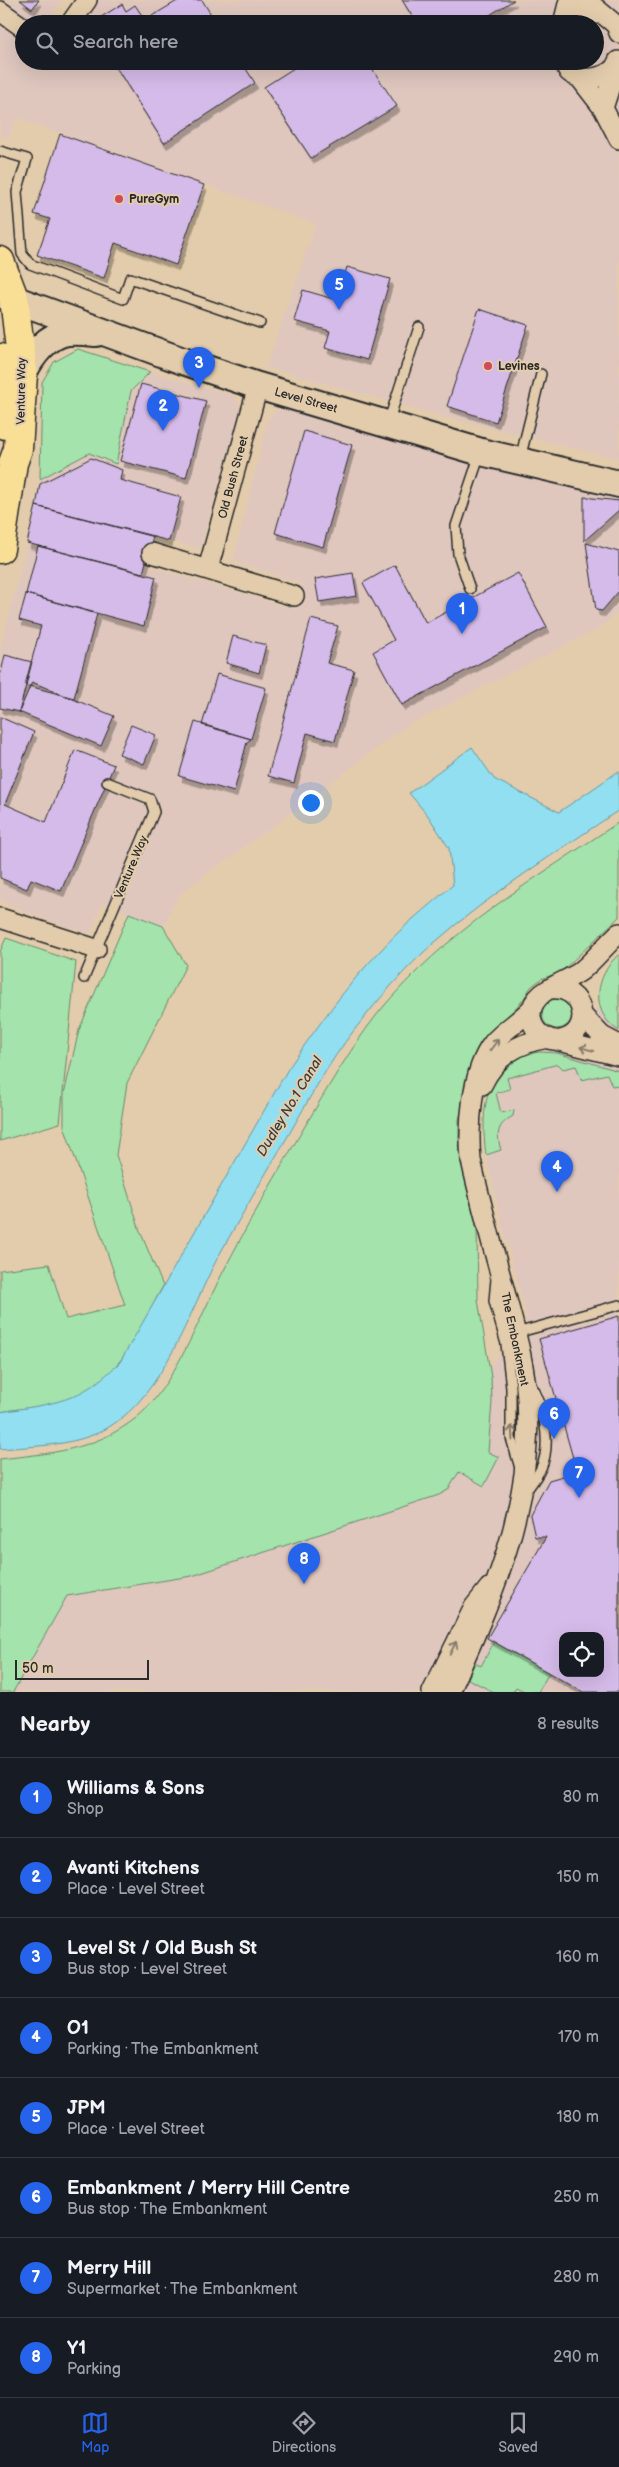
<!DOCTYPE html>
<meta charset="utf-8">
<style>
:root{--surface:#171b24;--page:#20242c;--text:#f1f3f6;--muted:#9ea1a6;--line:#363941;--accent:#2563eb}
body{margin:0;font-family:"Balsamiq Sans",sans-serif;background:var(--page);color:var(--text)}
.controls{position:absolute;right:15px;bottom:15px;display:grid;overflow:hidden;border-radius:10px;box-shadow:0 5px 20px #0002}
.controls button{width:45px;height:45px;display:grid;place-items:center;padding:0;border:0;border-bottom:1px solid var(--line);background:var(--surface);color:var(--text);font:25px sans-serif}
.scale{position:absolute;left:15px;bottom:12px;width:134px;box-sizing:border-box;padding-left:5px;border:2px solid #2b2b2b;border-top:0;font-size:14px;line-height:18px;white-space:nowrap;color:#2b2b2b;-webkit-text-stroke:4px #e3ccac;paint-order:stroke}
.you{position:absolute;left:310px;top:802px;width:18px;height:18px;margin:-12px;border:4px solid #fff;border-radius:50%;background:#1a73e8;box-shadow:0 0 0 8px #1a73e833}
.badge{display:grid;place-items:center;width:32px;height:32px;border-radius:50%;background:var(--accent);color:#fff;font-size:16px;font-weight:700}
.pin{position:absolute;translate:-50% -41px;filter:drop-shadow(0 1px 2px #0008)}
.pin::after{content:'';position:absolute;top:26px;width:18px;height:15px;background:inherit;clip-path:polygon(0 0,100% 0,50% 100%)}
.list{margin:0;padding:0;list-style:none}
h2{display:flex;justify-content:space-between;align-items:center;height:65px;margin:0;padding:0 20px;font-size:21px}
h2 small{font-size:16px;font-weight:400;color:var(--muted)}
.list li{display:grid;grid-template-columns:32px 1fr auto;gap:15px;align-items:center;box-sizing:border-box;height:80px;padding:0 20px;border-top:1px solid var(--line)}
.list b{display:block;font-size:19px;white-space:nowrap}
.list p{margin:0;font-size:16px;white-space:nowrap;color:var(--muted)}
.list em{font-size:16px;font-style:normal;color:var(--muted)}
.icon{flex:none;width:28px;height:28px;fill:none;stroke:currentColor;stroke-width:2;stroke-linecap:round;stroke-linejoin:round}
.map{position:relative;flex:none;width:619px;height:1692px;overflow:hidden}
.search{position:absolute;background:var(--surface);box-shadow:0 5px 20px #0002;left:15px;right:15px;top:15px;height:55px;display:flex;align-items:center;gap:12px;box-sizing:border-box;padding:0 18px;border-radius:28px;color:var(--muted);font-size:19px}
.sheet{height:705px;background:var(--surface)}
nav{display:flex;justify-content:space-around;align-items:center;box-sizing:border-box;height:70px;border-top:1px solid var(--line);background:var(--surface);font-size:14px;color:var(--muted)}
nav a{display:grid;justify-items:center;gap:2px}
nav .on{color:var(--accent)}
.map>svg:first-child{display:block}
</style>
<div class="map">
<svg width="619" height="1692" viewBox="0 0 619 1692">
<defs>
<filter id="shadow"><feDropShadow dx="3" dy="5.5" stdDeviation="0" flood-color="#0004"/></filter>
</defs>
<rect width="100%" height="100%" fill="#e3ccac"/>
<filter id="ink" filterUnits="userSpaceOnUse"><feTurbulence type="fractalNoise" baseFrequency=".02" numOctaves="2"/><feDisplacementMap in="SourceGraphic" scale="10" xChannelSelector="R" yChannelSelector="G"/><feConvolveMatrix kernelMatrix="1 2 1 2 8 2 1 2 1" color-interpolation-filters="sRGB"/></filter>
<g filter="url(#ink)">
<path fill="#dfc7be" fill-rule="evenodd" d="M6,0H63L49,18L31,24Z
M93,0H619V459L437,415L266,367L316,224L17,118L7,139L0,136V25L24,36V61H595V24H70Z
M150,372L235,396L241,409L200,549L35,506L40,479L89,452L116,464L131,391Z
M279,408L619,498V611L600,628L406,726L271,828L179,894L163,926L102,903L90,934L24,912L0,900V649L32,527L145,565L294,609L301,583L233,562L268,419Z
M551,1009H619V1692H0L13,1690L67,1596L438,1437L527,1317L502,1225L486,1155L487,1103L514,1060L546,1054ZM563,1636H600V1673H563Z"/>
<path fill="#a4e3ab" stroke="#68876b" d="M78,349L150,372L131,391L116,464L89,453L40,479L42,382L54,362Z
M619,822V917L561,972L541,979L531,987L523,1000L497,1028L467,1087L459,1120V1147L477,1229L478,1300L491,1377L492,1402L488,1452L499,1457L484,1486L459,1472L448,1490L439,1495L192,1576L67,1596L13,1692H0V1459C51,1453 94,1451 136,1418C172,1390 200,1317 221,1276C248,1223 278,1172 308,1121C330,1084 352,1046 379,1012C445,932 534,879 619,822Z
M129,913L163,926L186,965L127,1083L116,1155L140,1231L163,1286C140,1327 120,1382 71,1399C49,1406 23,1408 0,1412V1270L49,1264L66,1319L125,1305L64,1126V1094L79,1030Z
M6,938L76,962L60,1123L0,1141V952Z
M619,954V1031C589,1012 595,976 619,954Z
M542 1014a15 15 0 1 1 30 0a15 15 0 1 1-30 0Z
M540,1052L557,1053L619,1071V1085L612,1086L607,1074L582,1080L576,1066L563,1069L558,1064L507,1078L510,1089L496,1093L501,1113L514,1110L513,1116C497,1125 496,1133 501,1150L486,1155C480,1110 484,1058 540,1052Z
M494,1642L549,1673L538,1692H526L516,1687L513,1692H494L468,1679L475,1662L481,1666Z"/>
<path fill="#91dff0" stroke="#6897a1" d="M472,747L494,779L559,812L619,771V810C556,853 491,893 434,943C404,969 379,999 355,1029C329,1062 309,1099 288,1136C264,1176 241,1216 218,1257C189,1312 164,1394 109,1427C78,1446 35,1446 0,1449V1412C56,1403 79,1403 120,1362L288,1069C317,1027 346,986 381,950C403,926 428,906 453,885L449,848L429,817L409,793Z"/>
<path fill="#d5bbe9" stroke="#2b2b2b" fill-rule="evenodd" filter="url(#shadow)" d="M20,0H39L32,9Z
M179,0H202L217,24H90L122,4L126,11L135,5L145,20Z
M402,0H514L475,24H417Z
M112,61H241L255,83L164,143Z
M305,61H367L397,106L311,158L264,87Z
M60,134L204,185L176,265L115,243L104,278L37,255L50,219L34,214Z
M347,267L390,279L367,360L325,348L330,331L294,321L303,290L337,300Z
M479,309L528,325L496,422L447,406Z
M141,384L206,401L186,478L120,461Z
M304,431L352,445L323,547L275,533Z
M91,458L122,470L120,480L181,497L169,541L36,506L40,484Z
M584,497L619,501V510L584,541Z
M36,506L153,536L143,573L27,543Z
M586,543L619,552V591L602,611L596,610Z
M38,546L156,577L144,626L26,594Z
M395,565L426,623L518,573L547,627L402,705L373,652L394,640L363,583Z
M353,573L357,596L319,602L315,579Z
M26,594L97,614L74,698L25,685L41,626L19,620Z
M311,619L338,626L327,663L354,670L335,741L307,733L294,783L268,776Z
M233,636L266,645L259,673L226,663Z
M5,655L32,662L19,712L0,708V677Z
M217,674L266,688L251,739L202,725Z
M32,682L114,716L101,746L19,712Z
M0,717L34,732L5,804L46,822L75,750L114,765L61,891L31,879L27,889L0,878Z
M195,722L251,739L247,742L234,792L179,776Z
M131,725L156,735L144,764L119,754Z
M619,1316V1692H583L487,1638L546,1537H535L530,1515L549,1480L577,1472L539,1339ZM563,1636H600V1673H563Z"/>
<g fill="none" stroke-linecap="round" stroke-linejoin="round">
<defs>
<path id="lane" d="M0,151L27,159
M27,159L17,192L22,254L30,264L123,299L130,278L260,323
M388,423L419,327
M520,459L541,374
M470,589L458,554L456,526L480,454
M84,978L154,812L150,799L107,782
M496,1279L494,1301L506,1344L511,1388V1438L520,1468
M516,1333L619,1305
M526,1491C531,1484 537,1477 541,1468C552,1444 544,1404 530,1383"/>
<path id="street" d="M586,0L616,25L619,33
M0,11L24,28
M70,24L87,0
M563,24L569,0
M565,24L578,14H600
M563,61C565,64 567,69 569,72C582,84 613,78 618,61
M579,77L603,108L617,65
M603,108L619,139
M152,553L294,596
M208,569L258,386
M0,918L96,949
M549,989C585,984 595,1033 561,1040C554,1041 545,1039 540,1034C534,1029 531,1021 531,1014C532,990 565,983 581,971C594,960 606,945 619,933
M583,1016L602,1036L619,1045
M555,1040L619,1056
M482,1085C496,1056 517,1043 548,1038
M432,1692L474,1607L489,1588
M450,1692C492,1598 534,1505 527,1399C525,1363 514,1327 505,1292C493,1248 481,1205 471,1160C468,1126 471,1071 493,1043C504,1030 520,1021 531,1009"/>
<path id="secondary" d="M0,294L183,361L258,386L481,452L619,484
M23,374C31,356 47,335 68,332C77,331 87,332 96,333"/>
<path id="primary" d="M0,261L14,298L23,374L18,449L13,463L0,549
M0,358L6,425"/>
</defs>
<use href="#lane" stroke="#2b2b2b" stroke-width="12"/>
<use href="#street" stroke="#2b2b2b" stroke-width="22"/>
<use href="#secondary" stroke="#2b2b2b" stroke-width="30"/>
<use href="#primary" stroke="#2b2b2b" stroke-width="31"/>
<use href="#lane" stroke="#e3ccac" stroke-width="9"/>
<use href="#street" stroke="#e3ccac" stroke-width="19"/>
<use href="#secondary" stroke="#e3ccac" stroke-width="26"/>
<use href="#primary" stroke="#f9df96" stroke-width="28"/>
</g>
<defs><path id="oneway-shaft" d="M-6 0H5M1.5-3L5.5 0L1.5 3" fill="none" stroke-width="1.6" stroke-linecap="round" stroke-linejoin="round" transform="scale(1.25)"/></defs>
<g stroke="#877c6c">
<use href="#oneway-shaft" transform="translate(494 1045) rotate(-53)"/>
<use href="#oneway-shaft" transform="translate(587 1049) rotate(-165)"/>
<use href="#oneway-shaft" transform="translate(512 1433) rotate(-93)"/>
<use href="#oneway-shaft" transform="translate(453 1648) rotate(-64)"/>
</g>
</g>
<g fill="#d1495b" stroke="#e3ccac" stroke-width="2">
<circle cx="119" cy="199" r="5"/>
<circle cx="488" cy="366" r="5"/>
</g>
<g text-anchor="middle" stroke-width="4" stroke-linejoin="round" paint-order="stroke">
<g font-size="12" font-weight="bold" fill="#2b2b2b" stroke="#e3ccac" text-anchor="start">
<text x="129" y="203">PureGym</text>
<text x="498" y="370">Levines</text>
</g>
<g font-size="12" fill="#2b2b2b" stroke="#e3ccac">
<text transform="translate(21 391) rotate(-89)" y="4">Venture Way</text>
<text transform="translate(306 400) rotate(16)" y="4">Level Street</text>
<text transform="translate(233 477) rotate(-75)" y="4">Old Bush Street</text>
<text transform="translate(131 867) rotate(-67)" y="4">Venture Way</text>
<text transform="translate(515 1339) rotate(78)" y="4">The Embankment</text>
</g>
<g font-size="14" font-style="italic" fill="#353d3f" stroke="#e3ccac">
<text transform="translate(289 1106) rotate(-59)" y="5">Dudley No.1 Canal</text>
</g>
</g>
</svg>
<div class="controls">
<button><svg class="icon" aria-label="locate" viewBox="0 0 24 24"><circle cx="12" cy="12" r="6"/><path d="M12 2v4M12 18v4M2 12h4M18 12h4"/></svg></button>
</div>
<div class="scale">50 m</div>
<div class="you"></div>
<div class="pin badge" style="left:462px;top:634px">1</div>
<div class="pin badge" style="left:163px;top:431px">2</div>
<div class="pin badge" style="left:199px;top:388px">3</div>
<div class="pin badge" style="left:557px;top:1192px">4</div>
<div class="pin badge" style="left:339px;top:310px">5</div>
<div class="pin badge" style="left:554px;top:1439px">6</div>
<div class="pin badge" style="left:579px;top:1498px">7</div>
<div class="pin badge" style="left:304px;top:1584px">8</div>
<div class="search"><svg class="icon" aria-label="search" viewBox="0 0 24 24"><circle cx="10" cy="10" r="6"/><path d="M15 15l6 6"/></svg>Search here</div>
</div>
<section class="sheet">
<h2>Nearby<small>8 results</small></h2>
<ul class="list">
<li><span class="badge">1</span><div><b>Williams &amp; Sons</b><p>Shop</p></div><em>80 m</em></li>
<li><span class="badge">2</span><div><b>Avanti Kitchens</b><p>Place · Level Street</p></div><em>150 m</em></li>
<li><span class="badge">3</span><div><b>Level St / Old Bush St</b><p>Bus stop · Level Street</p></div><em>160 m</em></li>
<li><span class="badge">4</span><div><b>O1</b><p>Parking · The Embankment</p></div><em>170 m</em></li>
<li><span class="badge">5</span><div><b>JPM</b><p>Place · Level Street</p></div><em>180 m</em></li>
<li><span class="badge">6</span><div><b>Embankment / Merry Hill Centre</b><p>Bus stop · The Embankment</p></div><em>250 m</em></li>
<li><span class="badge">7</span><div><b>Merry Hill</b><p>Supermarket · The Embankment</p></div><em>280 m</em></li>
<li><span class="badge">8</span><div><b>Y1</b><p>Parking</p></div><em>290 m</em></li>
</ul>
</section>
<nav>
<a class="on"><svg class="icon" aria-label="map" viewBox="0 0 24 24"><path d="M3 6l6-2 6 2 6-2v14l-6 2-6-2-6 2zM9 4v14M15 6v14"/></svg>Map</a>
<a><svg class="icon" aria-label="directions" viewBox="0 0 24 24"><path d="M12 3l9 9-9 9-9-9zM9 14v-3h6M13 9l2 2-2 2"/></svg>Directions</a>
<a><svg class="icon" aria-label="saved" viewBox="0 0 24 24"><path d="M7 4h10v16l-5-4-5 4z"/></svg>Saved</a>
</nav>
